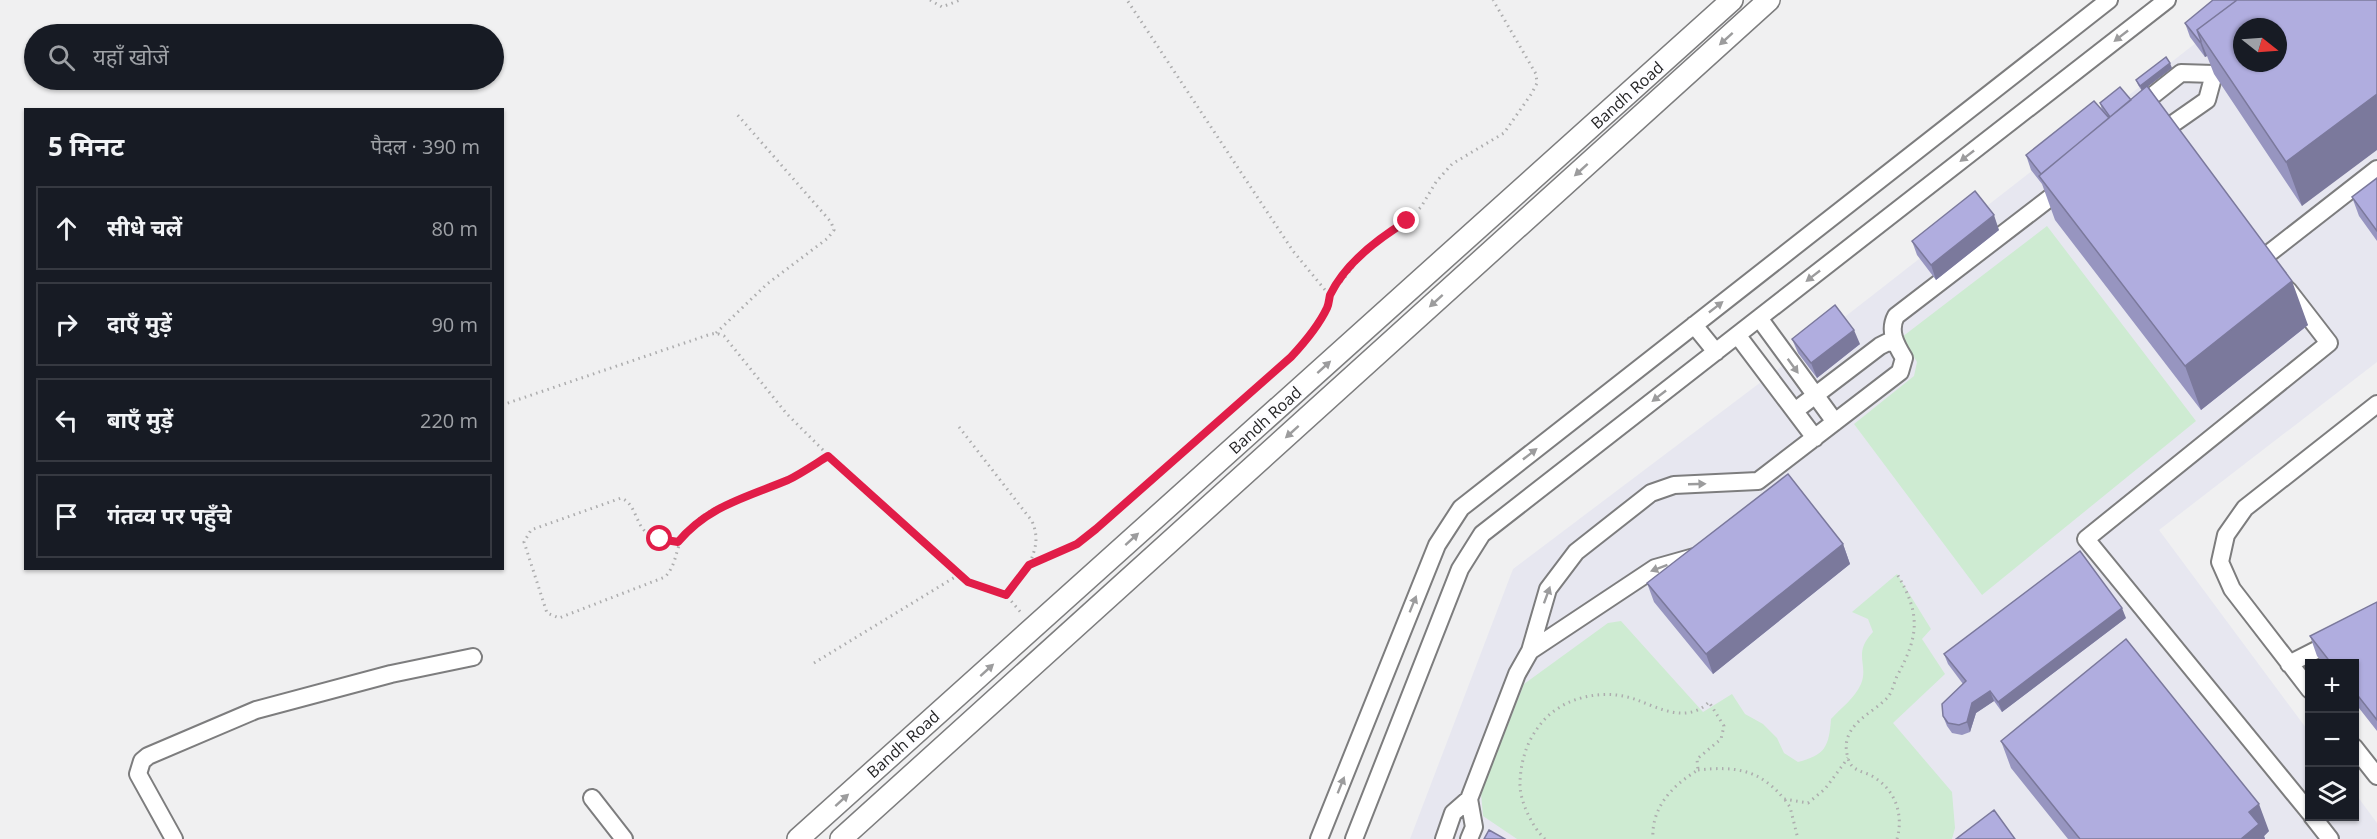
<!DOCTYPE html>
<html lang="hi">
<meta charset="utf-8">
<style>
:root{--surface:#171b24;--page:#20242c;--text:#f1f3f6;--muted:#9ea1a6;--line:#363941}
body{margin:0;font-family:"Open Sans","Noto Sans Devanagari",sans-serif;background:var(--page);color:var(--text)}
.controls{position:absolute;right:18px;bottom:18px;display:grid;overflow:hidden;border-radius:0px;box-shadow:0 2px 4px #0004}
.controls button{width:54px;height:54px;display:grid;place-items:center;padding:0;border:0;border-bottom:2px solid var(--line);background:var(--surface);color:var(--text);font:30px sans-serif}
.compass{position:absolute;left:2233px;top:18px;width:54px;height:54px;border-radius:50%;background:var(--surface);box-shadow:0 2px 4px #0004;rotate:107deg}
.stop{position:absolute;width:18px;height:18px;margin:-14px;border:4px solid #e11d48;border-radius:50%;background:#fff}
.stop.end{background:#e11d48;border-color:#fff;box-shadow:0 2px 6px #0008}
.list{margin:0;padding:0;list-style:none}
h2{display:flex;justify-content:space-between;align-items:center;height:78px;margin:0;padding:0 24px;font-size:26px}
h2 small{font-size:20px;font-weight:400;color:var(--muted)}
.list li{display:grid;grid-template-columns:39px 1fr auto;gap:18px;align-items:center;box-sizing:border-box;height:84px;margin:0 12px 12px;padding:0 12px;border:2px solid var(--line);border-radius:0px}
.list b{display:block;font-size:22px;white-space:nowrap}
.list em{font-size:20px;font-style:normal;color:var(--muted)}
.icon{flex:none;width:33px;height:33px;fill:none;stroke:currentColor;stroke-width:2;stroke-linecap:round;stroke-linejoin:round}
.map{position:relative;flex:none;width:2377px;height:839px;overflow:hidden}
.search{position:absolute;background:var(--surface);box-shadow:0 2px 4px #0004;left:24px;top:24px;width:480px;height:66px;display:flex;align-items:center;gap:15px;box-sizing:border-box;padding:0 21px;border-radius:33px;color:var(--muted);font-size:22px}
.panel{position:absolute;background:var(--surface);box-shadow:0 2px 4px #0004;left:24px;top:108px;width:480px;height:462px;border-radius:0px}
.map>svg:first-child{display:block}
</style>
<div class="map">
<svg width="2377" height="839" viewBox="0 0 2377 839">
<rect width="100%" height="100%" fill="#f0f0f1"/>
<path fill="#e7e7f0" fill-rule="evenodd" d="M2251,0H2377V362L2159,530L2309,732L2310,816H2354L2355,793L2377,823V839H1410L1513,569L1769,376ZM2242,27H2278V63H2242Z"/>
<path fill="#ceebd2" d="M2047,226L2196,421L1982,595L1854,424L1914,376L1917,362L1902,337Z
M1897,574L1931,629L1922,639L1945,674L1893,723L1952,792L1955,828L1952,839H1517L1483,816L1481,793L1524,684L1608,623L1621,621L1703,712L1732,694L1745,714L1763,724L1777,738L1784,753L1798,762C1825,755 1829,747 1831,719C1841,708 1855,698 1861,684C1869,664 1852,654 1873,632L1868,619L1852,612Z"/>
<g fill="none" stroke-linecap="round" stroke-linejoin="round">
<defs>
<path id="minor" d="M2145,113L2147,100L2181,73L2214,74L2242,52
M2157,129L2164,130L2207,100L2214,74
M2263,258L2377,169
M2288,290L2329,343L2086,539L2310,813
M1759,318L1835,422
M1694,325L1716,352
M1738,336L1815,438
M1796,410L1880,346L1888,342L1896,344
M1530,651L1655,568L1694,557
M2289,664L2334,641
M2310,690L2232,589L2220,562L2226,535L2245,508L2377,404
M2354,747L2377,776
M592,798L624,839
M2312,816L2330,839
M174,839L138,774L142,761L148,756L256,710L391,674L473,657
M1319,839L1437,545L1461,508L2109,0
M1354,839L1460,569L1482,534L2167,0
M1444,839L1453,813L1469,799
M1469,839L1474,827L1469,799L1517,674L1530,651L1548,589L1576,552L1651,493L1674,485L1758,481L1900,372L1904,358C1896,345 1888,331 1896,316L2064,187"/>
<path id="major" d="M798,839L1732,0
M841,839L1769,0"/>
</defs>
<use href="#minor" stroke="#7d7d7e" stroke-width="20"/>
<use href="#major" stroke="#7d7d7e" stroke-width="24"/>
<path stroke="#adadae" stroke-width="3" stroke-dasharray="1.5 4.5" stroke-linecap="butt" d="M930,0L942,7L960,0
M1330,296L1367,249L1407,221L1421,207L1436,182L1452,164L1504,133L1532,93L1537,83L1536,74L1493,0
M716,333L767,284L828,238L834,230L831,222L735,112
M502,405L708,335L716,333L724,336L786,413L829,456L968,582L1006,595L1023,615
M959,427L1032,521C1039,538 1036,548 1029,565
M678,542C669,540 659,540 650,535C635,527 637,504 621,498L531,530L524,542L547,613L559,618L665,577C680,561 673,543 692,525C718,500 757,493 788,479C803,473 815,464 829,456
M1006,595L1029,565L1077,544L1097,529L1291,357C1307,340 1327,319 1330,296L1293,251L1127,0
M814,663L960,574
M1698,770C1734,766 1760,769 1784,799L1808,803L1825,789L1848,758
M1785,800L1790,807L1798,839
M1545,839C1532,827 1519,800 1520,782C1521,758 1528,738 1544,720C1566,696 1606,688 1637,700C1659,708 1687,724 1709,702L1724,726L1721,739L1697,759L1698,770C1673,785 1651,807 1653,839
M1897,839C1904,814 1895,789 1872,776C1863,771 1851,771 1848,758C1838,725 1873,714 1888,697C1892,692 1894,683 1897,676C1919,636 1921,614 1897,574"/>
<use href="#minor" stroke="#fff" stroke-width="16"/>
<use href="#major" stroke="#fff" stroke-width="21"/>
</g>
<path fill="#9795c0" d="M2377,0L2302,206L2214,74L2207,56L2205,57L2190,37L2185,23Z
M2172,68L2148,86L2308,325L2201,410L2055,220L2042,184L2031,170L2026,155L2102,110L2100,103L2131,100L2142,91L2138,85L2136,80Z
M2377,178V241L2359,216L2352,197Z
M1999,230L1936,280L1917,255L1912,241Z
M1792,339L1860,344L1817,378L1798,353Z
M1843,544L1850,564L1713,674L1654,602L1647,583Z
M2377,602V731L2355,703V663H2323L2317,656L2310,636Z
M2126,618L2002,712L1994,701L1976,713L1970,732L1962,735L1952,733L1947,726L1943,716L1963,684L1948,664L1944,654Z
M2001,741L2269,831L2264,836L2265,839H2068L2011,768Z"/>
<path fill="#7b799c" d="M2201,41L2207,56L2205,57L2200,42Z
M2170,63L2172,68L2142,91L2140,86Z
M2377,94V150L2302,206L2286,162Z
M1994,215L1999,230L1936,280L1931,265Z
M2292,281L2308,325L2201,410L2185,366Z
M1854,330L1860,344L1817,378L1811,363Z
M1843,544L1850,564L1713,674L1706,654Z
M2122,608L2126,618L2002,712L1998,702Z
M1990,691L1994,701L1976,713L1970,732L1967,722L1972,703Z
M2259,804L2269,831L2264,836L2265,839H2241L2249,812Z"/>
<path fill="#b0addf" stroke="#7b799c" stroke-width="1.5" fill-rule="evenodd" d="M2213,0H2237L2197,30L2201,41L2200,42L2185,23Z
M2237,0H2377V94L2286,162L2197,30ZM2242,27H2278V63H2242Z
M2166,57L2170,63L2140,86L2136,80Z
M2147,86L2292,281L2185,366L2039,176Z
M2120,87L2131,100L2110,117L2100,103Z
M2094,101L2109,118L2041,174L2026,155Z
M2377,178V231L2352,197Z
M1975,191L1994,215L1931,265L1912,241Z
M1835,305L1854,330L1811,363L1792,339Z
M1788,474L1843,544L1706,654L1647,583Z
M2080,551L2122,608L1998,702L1990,691L1972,703L1967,722L1959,725L1948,723L1943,716L1942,704L1966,681L1944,654Z
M2377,602V720L2355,692V663H2331L2310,636Z
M2126,639L2259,804L2249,812L2259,824L2241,839H2080L2001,741Z
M1994,810L2015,839H1956Z
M1489,830L1505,839H1484Z"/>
<defs><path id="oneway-solid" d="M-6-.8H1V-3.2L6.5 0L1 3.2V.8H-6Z" transform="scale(1.5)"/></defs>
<g fill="#9c9c9d">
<use href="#oneway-solid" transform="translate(2121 36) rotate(142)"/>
<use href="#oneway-solid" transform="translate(1726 39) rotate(138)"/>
<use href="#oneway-solid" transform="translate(1967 156) rotate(142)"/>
<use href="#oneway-solid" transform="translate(1581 170) rotate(138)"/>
<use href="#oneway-solid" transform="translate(1813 276) rotate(142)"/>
<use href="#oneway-solid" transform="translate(1436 301) rotate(138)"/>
<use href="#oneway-solid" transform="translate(1716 307) rotate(-38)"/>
<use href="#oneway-solid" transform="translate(1793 366) rotate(54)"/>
<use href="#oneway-solid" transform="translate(1324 367) rotate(-42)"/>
<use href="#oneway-solid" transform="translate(1659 396) rotate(142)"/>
<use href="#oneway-solid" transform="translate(1292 432) rotate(138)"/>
<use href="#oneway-solid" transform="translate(1530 454) rotate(-38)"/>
<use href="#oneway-solid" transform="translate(1697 484) rotate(-2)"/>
<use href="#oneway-solid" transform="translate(1132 539) rotate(-42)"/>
<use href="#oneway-solid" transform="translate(1659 568) rotate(159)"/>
<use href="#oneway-solid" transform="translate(1547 595) rotate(-70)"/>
<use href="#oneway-solid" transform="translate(1413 604) rotate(-68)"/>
<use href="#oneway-solid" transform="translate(987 670) rotate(-42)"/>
<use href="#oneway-solid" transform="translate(1341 785) rotate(-68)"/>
<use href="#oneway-solid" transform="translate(842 800) rotate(-42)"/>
</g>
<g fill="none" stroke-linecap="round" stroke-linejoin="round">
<path stroke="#e11d48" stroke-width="8" d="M660,539L678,542C708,506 747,497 788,480C802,473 815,464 828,456L968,582L1006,595L1029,565L1077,544L1096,529L1291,357C1305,342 1318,327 1327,308C1329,304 1329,299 1330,295C1345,264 1379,238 1407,221"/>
</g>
<g text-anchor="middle" stroke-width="6" stroke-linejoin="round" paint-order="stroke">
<g font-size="16" fill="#242425" stroke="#fdfdff">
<text transform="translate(1627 95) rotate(-42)" y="6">Bandh Road</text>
<text transform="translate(1265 420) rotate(-42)" y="6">Bandh Road</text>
<text transform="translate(903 744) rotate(-42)" y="6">Bandh Road</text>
</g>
</g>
</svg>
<div class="controls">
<button>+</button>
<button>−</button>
<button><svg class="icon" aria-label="layers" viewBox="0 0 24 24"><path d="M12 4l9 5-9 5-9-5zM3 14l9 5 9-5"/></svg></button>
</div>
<svg class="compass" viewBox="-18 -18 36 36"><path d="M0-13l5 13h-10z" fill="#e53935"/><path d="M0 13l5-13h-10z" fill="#9ea1a6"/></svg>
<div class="stop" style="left:660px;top:539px"></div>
<div class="stop end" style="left:1407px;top:221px"></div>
<div class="search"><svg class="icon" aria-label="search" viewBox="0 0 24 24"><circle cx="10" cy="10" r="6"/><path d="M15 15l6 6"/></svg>यहाँ खोजें</div>
<section class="panel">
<h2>5 मिनट<small>पैदल · 390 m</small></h2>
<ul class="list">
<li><svg class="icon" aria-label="ahead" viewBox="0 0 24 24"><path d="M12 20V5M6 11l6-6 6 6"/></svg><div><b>सीधे चलें</b></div><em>80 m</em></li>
<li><svg class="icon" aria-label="right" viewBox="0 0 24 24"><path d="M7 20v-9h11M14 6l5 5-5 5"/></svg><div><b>दाएँ मुड़ें</b></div><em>90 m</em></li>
<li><svg class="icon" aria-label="left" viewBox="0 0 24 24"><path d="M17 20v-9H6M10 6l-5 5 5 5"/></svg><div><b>बाएँ मुड़ें</b></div><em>220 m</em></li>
<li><svg class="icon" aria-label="arrive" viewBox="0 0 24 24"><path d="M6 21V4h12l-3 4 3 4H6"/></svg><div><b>गंतव्य पर पहुँचे</b></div></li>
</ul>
</section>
</div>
